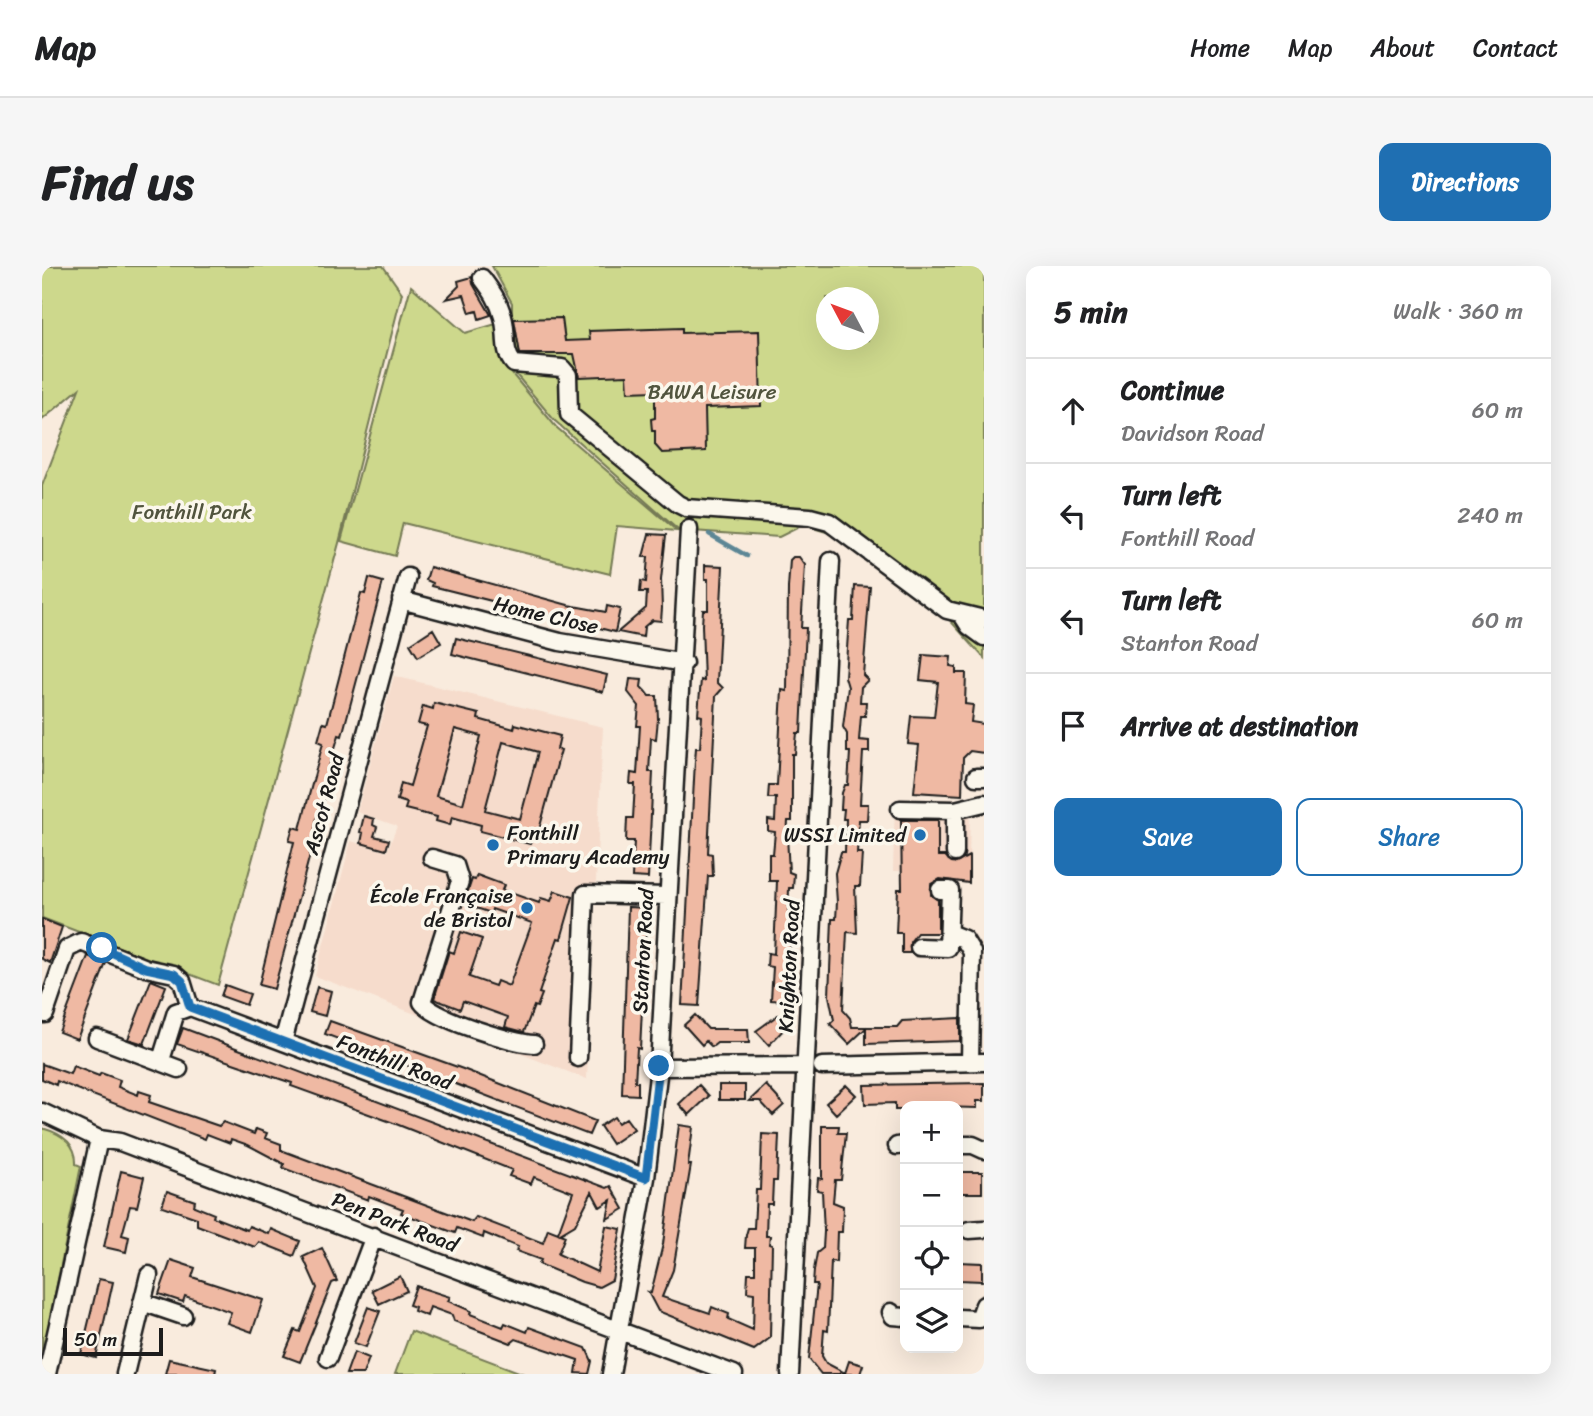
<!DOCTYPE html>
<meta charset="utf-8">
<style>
:root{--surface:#fff;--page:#f6f6f6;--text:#202124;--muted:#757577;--line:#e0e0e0;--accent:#1f6fb2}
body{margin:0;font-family:Sriracha,sans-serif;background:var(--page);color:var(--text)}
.controls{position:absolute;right:21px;bottom:21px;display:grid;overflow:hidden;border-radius:14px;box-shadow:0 7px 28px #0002}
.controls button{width:63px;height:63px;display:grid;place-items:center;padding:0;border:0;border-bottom:2px solid var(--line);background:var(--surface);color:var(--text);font:35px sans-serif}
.compass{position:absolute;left:774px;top:21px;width:63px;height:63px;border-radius:50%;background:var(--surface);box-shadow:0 7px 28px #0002;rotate:311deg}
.scale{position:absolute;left:21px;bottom:18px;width:100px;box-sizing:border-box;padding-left:7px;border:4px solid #1c1c1c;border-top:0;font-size:19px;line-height:24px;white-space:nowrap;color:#1c1c1c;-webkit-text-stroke:5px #fbf7ec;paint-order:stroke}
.stop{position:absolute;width:21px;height:21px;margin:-16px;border:5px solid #1f6fb2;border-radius:50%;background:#fff}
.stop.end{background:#1f6fb2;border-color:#fff;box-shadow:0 2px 7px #0008}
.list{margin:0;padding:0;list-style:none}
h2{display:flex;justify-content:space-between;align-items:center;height:91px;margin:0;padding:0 28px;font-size:30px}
h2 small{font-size:23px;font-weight:400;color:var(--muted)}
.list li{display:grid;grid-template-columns:46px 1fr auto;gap:21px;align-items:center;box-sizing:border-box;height:105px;padding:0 28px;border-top:2px solid var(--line)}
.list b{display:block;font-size:26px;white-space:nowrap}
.list p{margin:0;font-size:23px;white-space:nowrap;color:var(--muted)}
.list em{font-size:23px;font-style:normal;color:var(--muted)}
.actions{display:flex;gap:14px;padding:21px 28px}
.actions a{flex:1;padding:16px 0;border:2px solid var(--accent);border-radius:14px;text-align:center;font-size:24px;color:var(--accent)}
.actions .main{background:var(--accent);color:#fff}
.icon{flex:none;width:38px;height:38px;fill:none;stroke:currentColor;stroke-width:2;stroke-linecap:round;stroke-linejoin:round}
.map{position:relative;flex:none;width:942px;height:1108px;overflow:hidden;border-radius:14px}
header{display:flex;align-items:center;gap:42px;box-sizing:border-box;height:98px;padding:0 35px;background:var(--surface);border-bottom:2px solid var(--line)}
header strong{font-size:33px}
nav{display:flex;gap:38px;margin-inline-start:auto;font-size:24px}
.intro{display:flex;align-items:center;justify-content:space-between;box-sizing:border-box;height:168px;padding:0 42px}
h1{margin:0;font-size:49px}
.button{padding:18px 32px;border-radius:14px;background:var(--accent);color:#fff;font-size:24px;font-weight:700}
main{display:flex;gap:42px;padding:0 42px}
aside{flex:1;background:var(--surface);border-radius:14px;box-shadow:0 7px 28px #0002}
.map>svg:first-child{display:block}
</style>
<header>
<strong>Map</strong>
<nav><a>Home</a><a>Map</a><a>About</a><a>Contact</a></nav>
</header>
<div class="intro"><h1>Find us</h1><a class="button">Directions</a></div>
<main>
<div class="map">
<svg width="942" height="1108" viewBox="0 0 942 1108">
<rect width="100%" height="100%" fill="#f9ebdd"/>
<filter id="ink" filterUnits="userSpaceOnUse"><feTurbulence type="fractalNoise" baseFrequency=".0143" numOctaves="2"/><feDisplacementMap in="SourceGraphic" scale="14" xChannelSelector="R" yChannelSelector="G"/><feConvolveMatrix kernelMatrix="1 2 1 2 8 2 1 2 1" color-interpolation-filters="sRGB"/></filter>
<g filter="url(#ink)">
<path fill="#f6dccc" d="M352,410L561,461L545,813L273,710L309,575L345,586L355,560L315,546Z
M928,533L927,604L851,605L853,534Z"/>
<path fill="#cdd88c" stroke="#747a54" stroke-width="2" fill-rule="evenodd" d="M0,0H341L360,27L297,277L176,719L0,652V220L37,123L0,154Z
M450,0H942V392L904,350L791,268L761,259L737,271L636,264L512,154L462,94L458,57L470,52V37ZM785,32H827V74H785Z
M369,20L423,67L454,58L461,97L514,161L635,265L575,260L568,308L361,257L353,290L299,275Z
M0,862C18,867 35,877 34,898L39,900L0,1092Z
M369,1065L482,1108H353Z"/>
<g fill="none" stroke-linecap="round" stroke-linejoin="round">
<path stroke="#5b8695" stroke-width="4.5" d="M667,268L705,290"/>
</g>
<path fill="#efb9a3" stroke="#1c1c1c" stroke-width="2" fill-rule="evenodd" d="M430,11L431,18L449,49L437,53L435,45L428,47L422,29L404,33L417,20L416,15Z
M520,52L523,75L548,74L547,65L640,62V67L717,65L719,140L663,142L664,185L620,187L613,179V165H610L609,153L613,152V125L586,126L585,109L537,111L532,88H478L472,53Z
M607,268L624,269L619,314L620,342L619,355L610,354L602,361L601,371L576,366L604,342L605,326H598L599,315L604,316L606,291H601Z
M751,291H757L763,299L759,362H764L759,467H755L753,488H750V555H746L745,570L747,606L752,608L751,622H747L746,654H749V664L745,735L729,734L731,701L725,700L726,687L732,688L735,615H727V588H731L733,566L726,565V554L733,555L734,532H726L727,519H735L740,424L745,425L746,322L748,294Z
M663,299L681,300L675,416L681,422L674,430L666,587L670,588L671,610H666L657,740L640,739L653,495L654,482H658L660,450L656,449L657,436L659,414L662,415L660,359L661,344H666V313H663Z
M388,301L526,339L564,346L565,340L578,343L573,366L390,320L391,317L384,314Z
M327,312L341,316L300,470L297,469L287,501L292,502L286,524L275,551L270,581L232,723L217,719L252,576L247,575L251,561L258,563L281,477L276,475L281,457L285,458L319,327L323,328Z
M813,320L828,321L821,409L826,414L819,421L818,436H824L823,450H819L817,474L827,475V486H821L818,538H826L825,554H817L815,587H820L818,620H813L815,667L805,666L801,744L808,752L810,761H855L860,755L918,752V775L824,778V762L807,778L788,758L792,754L787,730L790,653H794L795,636L793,607L799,586H803L804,553H801L802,543H799L800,527L803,519H806L808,486H805V468L801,461L806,421L803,411L807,354H811Z
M391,363L399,377L376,391L368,378Z
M414,372L565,409L561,426L410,388Z
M881,389L909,391L908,400L914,401V407H924L923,438L931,439L929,456L942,458V487L928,485L921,492L920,529L872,526L877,479L866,478L869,450L892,451L896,416L878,414Z
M588,413L600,414L599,421L603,425L607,430H615L616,453L614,473L609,472L607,506H611L606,612L590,611L592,575H584L585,552H591L593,518H588L589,507L595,508L598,460H595L597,440L586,426Z
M392,437L437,448L436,453L472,463L473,458L518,470L515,483L519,484L497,564L493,563L488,578L438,565L439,559L410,551L408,559L394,555L395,551L363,543L365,537L355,534L359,517L368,520L385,460L376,458L381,440L391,443ZM413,463L439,470L421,538L394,530ZM461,476L496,486L478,553L443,544Z
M322,550L332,553L331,559L335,561L332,570L347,574L344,584L319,577L321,567L318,566Z
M859,554H896V590H903L914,597L927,590V617L898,613L889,618V629L896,634V667H875L868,676V687H860V667H854L856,623H860Z
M435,609L462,619L460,624L497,637L499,632L509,635L513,625L531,631L519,673L516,672L497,727L500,728L495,741L492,740L482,766L463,761L466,751L421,735L418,743L392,733L407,685L412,687L419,666L440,673L427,711L453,720L455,715L467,720L490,657L450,643L449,647L428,640L430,636L423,634L430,613L433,614Z
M586,641L605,642L598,783L595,782L593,816H596V829L580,828Z
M0,653L20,661L8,697L0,693Z
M46,690L64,697L35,773L17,766Z
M109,714L124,720L102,778L86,773Z
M183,719L208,728L204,739L179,730Z
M275,721L289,725L283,750L268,746Z
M653,749L666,763H706L707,777H675L670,781L664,775L660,779L642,759Z
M736,749L746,759L727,779L714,765Z
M288,755L421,803L553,855L547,869L283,768Z
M141,762L565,922L569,920L582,943L565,953L569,934L558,941L550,926L533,959L518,968L523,970L516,988L555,1006L564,960L579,963L570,1014L557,1021L540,1016L497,998L499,994L474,985L476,981L442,967L441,972L415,962L413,967L359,947L361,943L327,930L326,934L241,902L242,898L206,879L189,873L188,877L165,868L163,873L15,815L14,819L0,813V798L28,808L31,800L57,810L59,807L78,814L76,821L96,829L97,825L109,829L107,836L177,860L181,856L212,868L214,863L225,867L223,872L239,878V884L430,956L434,951L501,977L506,963L516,967L531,926L492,911L489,918L467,910L470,904L349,856L249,820L250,817L232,811L135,778Z
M942,817V835H935V842L863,840V844H853V837L823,838L822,819Z
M657,819L667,830L647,849L637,838Z
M677,819H703V834H677Z
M724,819L742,839L731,849L718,835H707Z
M804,819L814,829L794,848L784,837Z
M572,851L576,857L584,852L592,863L570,878L558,860Z
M637,859L651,861L646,899H649L631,1004L620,1031L668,1047L670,1041L687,1048L686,1053L711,1064L712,1027L705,1026L706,1007H713V982H703L704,969L706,962H712L714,924H718L720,868L737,869L735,915H731L730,938H725L724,970H728L727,978L730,979L728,1072L712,1084L616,1045L606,1026L609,1027L621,978Z
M780,860H797L796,867H804L799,914H793L791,936L801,940L800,966H795L794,996L789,995L786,1065L782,1064L780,1090L784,1097L803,1107L807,1095L821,1099L818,1108H779L767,1093L775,1018H771L772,1004L775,987L781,982L782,966L780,925L775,924L776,912L780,913Z
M79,905L102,911L95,941L88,940L80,969L87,971L84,986L62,981Z
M916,906H940V927H916Z
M125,925L153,935L152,940L172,948L171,951L205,964L207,960L227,968L229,963L258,975L252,990L217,976L213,981L155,959V952L120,940Z
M280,982L295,1015L290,1017L258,1096L242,1090L253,1064L258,1066L275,1022L261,991Z
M129,994L153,1002L150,1011L221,1034L210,1066L185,1057L189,1046L143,1030L141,1036L117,1028Z
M916,996L940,997V1015L916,1014Z
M358,1010L365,1025L337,1038L330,1024Z
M57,1013L71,1016L54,1092L39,1088Z
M374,1020L408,1031L406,1035L429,1045L428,1048L461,1061L463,1057L485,1066L487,1061L544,1082L550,1095L547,1108L534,1107L536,1094L474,1073L469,1077L412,1055L410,1049L388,1041L385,1050L372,1045L373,1041L367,1039Z
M326,1041L338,1045L324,1081L312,1077Z
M312,1086L327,1092L321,1108H304Z
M127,1093L174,1103L173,1108H123Z"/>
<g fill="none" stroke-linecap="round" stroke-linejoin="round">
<defs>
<path id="minor" d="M440,12C449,24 457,35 461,51C466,67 460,85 472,98L520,102L526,109L527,148L636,238L644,242L768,251L787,256L905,344L942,353
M359,334L518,376L642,397
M920,349L927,360L942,371
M934,511H942
M858,543L913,544L942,537
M913,587V544
M390,592L413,599L418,615L380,736C391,753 470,777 492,778
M907,667L922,673L930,686L928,796
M877,681L906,682L908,624H898
M3,748L25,683L39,676L104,702L132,708L140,715L148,741
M55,772L137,803
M241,776L366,311
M536,792L543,628L625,630
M119,794L134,746L148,741L604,912
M780,800L942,796
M617,801L762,800
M0,846L57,873L78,876L692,1108
M916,879H931L942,884
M855,880L863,879
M927,964L942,963
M100,1036L141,1050
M849,1046L851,1050L863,1051
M916,1052L937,1053L942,1039
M286,1092L332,970
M5,1108L57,873
M83,1108L107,1009
M569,1108L604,912L617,801L647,263
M748,1108L789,295"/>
</defs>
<use href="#minor" stroke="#1c1c1c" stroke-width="21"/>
<use href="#minor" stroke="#fbf7ec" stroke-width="16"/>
</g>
</g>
<g fill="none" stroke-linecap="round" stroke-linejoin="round" filter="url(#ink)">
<path stroke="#1f6fb2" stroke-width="9" d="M60,682L104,702L132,708L140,715L148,741L604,912L617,800"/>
</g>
<g fill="#1f6fb2" stroke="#fbf7ec" stroke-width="2.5">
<circle cx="878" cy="569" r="7"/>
<circle cx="451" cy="579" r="7"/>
<circle cx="485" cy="642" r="7"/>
</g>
<g text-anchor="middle" stroke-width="7" stroke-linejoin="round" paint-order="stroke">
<g font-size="21" fill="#51543e" stroke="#fbf7ec">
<text x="670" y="133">BAWA Leisure</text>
<text x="150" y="253">Fonthill Park</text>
</g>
<g font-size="21" fill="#1c1c1c" stroke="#fbf7ec">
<text transform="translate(504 349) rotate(13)" y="7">Home Close</text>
<text transform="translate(282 538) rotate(-75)" y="7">Ascot Road</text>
<text transform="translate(601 685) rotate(-87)" y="7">Stanton Road</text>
<text transform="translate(747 700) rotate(-87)" y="7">Knighton Road</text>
<text transform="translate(353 796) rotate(21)" y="7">Fonthill Road</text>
<text transform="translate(353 956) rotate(21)" y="7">Pen Park Road</text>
</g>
<g font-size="21" fill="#1c1c1c" stroke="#fbf7ec" text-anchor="end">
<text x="465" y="574" text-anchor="start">Fonthill<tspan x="465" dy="24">Primary Academy</tspan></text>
<text x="864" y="576">WSSI Limited</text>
<text x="471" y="637">École Française<tspan x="471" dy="24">de Bristol</tspan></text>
</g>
</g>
</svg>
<div class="controls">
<button>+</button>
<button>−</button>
<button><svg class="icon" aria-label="locate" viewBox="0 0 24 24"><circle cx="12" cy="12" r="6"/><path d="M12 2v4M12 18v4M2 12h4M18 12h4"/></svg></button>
<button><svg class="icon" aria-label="layers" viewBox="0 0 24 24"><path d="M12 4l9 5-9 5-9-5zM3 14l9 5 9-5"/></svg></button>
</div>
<svg class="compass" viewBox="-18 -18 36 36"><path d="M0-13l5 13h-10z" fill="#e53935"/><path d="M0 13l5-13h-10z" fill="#757577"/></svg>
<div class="scale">50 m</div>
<div class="stop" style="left:60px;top:682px"></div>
<div class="stop end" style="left:617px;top:800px"></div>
</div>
<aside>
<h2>5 min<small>Walk · 360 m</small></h2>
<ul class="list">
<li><svg class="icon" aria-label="ahead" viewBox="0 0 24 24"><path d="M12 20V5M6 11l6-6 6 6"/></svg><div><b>Continue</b><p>Davidson Road</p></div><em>60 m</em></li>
<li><svg class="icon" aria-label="left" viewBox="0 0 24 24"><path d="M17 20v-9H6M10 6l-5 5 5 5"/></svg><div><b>Turn left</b><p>Fonthill Road</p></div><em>240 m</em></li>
<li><svg class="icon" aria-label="left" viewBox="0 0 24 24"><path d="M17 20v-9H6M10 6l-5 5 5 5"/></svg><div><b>Turn left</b><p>Stanton Road</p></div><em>60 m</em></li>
<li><svg class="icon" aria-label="arrive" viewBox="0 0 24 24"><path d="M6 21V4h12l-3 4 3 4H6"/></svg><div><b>Arrive at destination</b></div></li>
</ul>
<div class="actions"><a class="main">Save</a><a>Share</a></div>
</aside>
</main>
